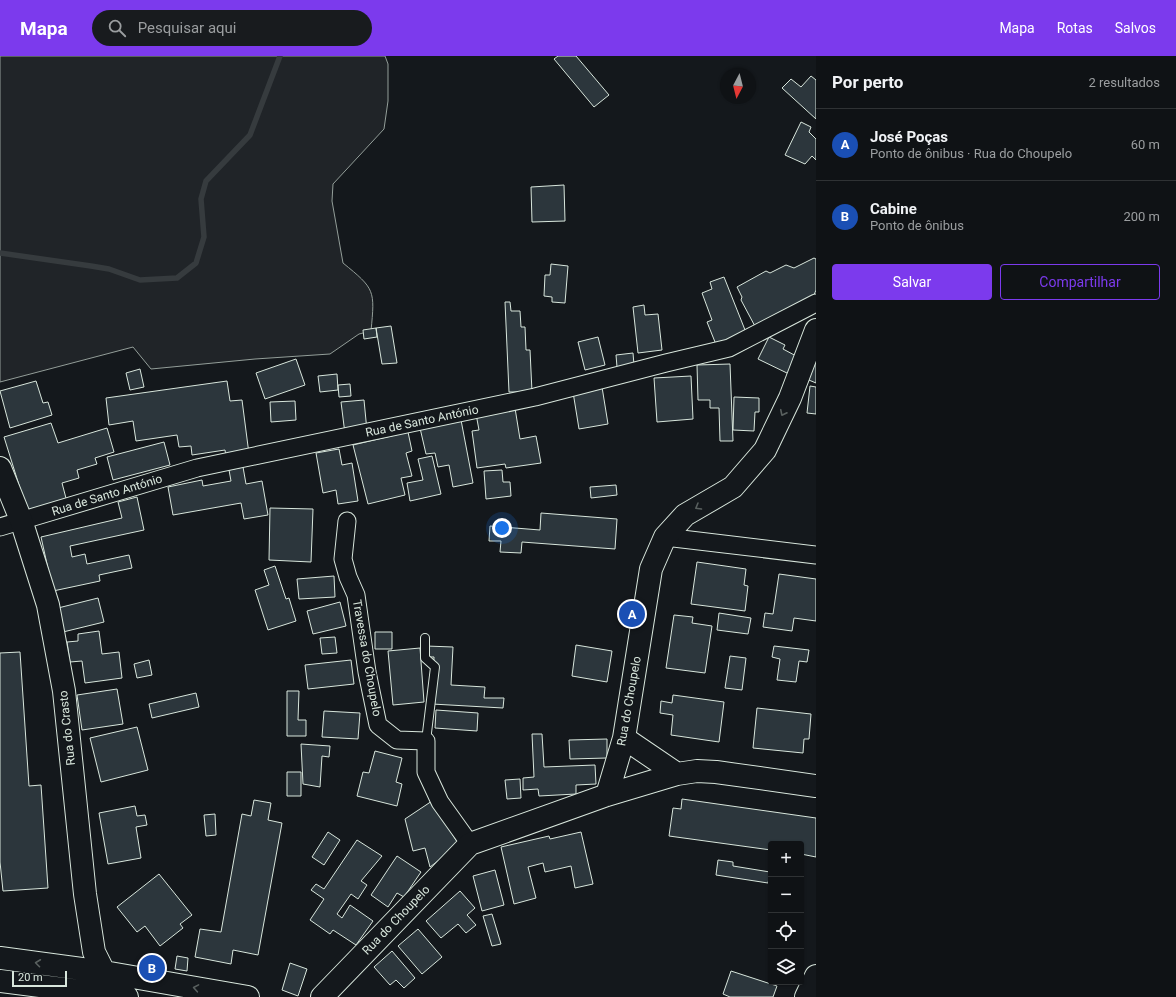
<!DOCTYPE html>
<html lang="pt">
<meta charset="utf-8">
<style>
:root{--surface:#0f1215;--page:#181b1e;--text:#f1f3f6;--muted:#9b9ea0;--line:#2f3234;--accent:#7c3aed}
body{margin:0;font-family:Roboto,sans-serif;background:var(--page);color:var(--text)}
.controls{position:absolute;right:12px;bottom:12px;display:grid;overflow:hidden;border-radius:4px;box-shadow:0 1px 3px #0004}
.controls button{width:36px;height:36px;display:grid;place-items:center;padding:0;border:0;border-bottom:1px solid var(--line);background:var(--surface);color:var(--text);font:20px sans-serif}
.compass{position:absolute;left:720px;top:12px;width:36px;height:36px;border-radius:50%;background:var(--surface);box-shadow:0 1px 3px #0004;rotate:187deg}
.scale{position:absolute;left:12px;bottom:10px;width:55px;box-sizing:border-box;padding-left:4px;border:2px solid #d8e6dc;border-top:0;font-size:11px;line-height:14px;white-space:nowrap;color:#d8e6dc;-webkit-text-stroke:3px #14181c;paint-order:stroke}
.you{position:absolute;left:502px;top:472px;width:14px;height:14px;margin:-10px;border:3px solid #fff;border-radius:50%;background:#1a73e8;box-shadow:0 0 0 6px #1a73e833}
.badge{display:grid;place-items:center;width:26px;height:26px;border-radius:50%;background:var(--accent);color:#fff;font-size:13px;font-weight:700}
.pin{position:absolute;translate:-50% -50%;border:2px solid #fff;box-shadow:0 1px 4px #0006}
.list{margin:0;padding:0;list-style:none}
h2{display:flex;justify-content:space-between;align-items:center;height:52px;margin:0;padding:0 16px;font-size:17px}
h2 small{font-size:13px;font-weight:400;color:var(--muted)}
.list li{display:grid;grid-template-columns:26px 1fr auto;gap:12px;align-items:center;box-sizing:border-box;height:72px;padding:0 16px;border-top:1px solid var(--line)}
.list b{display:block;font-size:15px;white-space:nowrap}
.list p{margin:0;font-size:13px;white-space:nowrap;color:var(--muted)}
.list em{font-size:13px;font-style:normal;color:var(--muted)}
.actions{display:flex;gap:8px;padding:12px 16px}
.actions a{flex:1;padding:9px 0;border:1px solid var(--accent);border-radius:4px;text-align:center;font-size:14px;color:var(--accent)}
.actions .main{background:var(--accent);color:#fff}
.icon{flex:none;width:22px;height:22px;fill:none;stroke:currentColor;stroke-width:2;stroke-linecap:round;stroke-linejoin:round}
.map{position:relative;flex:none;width:816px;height:941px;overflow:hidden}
header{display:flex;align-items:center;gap:24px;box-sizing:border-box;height:56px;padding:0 20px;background:var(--accent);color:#fff}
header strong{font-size:19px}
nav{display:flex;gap:22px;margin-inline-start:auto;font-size:14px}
.search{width:280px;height:36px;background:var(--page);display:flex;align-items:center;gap:10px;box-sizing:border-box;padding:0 14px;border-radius:22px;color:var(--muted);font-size:15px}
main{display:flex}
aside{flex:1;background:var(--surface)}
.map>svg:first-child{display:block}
</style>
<header>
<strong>Mapa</strong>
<div class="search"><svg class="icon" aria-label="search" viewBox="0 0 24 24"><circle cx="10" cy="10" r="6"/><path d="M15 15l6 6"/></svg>Pesquisar aqui</div>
<nav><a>Mapa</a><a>Rotas</a><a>Salvos</a></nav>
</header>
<main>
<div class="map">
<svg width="816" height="941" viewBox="0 0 816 941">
<rect width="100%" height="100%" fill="#14181c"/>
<path fill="#202428" stroke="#939e99" d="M0,0H385L388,8V45L384,73L333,128L332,145L343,207C375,233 375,234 371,275L359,278L330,298L255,303L151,313L133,291L0,326Z"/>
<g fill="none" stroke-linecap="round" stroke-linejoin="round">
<path stroke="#363b3e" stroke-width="5.5" d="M0,197L91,210L109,213L140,224L177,222L196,207L204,181L201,143L206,125L250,79L280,0"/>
</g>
<path fill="#2c363c" stroke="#d8e6dc" d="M558,0H576L609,39L594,51L554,3Z
M811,20L816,24V63L782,32L791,23L801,31Z
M801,66L811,71L809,76L816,83V104L812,100L805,108L785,99Z
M564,129L565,165L532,166L531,131Z
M814,202L816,203V234L812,244L757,274L741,244L742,241L737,231L766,215L770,217L786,209L794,212Z
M551,208L568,210L565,247L552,246V241L544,240L545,219H550Z
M724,221L747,279L717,291L707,266L712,264L702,237L712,233L710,226Z
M505,246H510L511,255H520L521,271H525L526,294H530L532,336H509Z
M644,249L645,259L658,258L662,294L638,297L633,251Z
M391,270L397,307L382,308L376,272Z
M376,272L377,281L364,283L363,274Z
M598,281L605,309L585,314L578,286Z
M769,281L785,289L783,293L798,301L789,318L758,303Z
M816,292V327L804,322Z
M633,297L634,309L617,311L616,299Z
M296,303L305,329L265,343L256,317Z
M730,308L733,385H720L719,352H710V344H698L697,309Z
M140,313L144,331L130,334L126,317Z
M337,318L338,334L320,336L318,320Z
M691,320L693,363L657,366L654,322Z
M36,325L43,347L48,346L52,359L10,372L0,335Z
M227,325L230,345L242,344L249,398L226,401L225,394L192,399L191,390L179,391L177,379L136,385L133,365L109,369L106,342Z
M350,328L351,340L339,341L338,329Z
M810,330L816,331V358L807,357Z
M602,331L608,368L579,373L573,336Z
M734,341L759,342V356H755L754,375L733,374Z
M364,344L367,375L345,378L341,346Z
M295,345L296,364L271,366L270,346Z
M515,352L520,383L536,380L541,407L506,412L505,408L477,412L472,375L479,374L476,358Z
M461,364L473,427L453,431L449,409L438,411L435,397L426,398L420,372Z
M51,367L58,387L107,372L114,396L95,402L97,408L77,414L79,422L62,427L67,446L28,458L4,381Z
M408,376L412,395L406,397L412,420L401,422L405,439L368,448L353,389Z
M164,386L170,409L113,424L107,401Z
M339,393L342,409L352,407L358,445L338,448L336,434L323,437L316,397Z
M432,400L441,438L410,445L407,427L423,424L418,403Z
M243,411L246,428L262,425L268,459L244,463L241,447L173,459L168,431L202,424L203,430L231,425L229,414Z
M502,414L503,426H510L511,440L486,443L484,415Z
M616,429L617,439L591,442L590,431Z
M137,441L144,474L70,490L72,501L85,498L87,508L129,499L132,512L99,519L100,525L53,535L41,481L122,462L118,446Z
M270,452L313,453L311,506L269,504Z
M541,457L617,463L615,493L522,486L521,497L500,496L501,485H489L490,470L540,474Z
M697,506L746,513L744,529L748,530L745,555L691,548Z
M275,510L286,543L289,542L296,565L268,574L255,534L269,529L264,514Z
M779,518L816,523V565L794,562L792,575L763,571L765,557L773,558Z
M334,520L335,541L299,543L297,523Z
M98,542L104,566L63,576L58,552Z
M340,546L346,570L313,578L307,555Z
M719,557L751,562L748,578L717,574Z
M674,559L693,561L692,567L712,570L705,617L666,612Z
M99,575L102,598L119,596L122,622L85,627L82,605L70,606L67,586L78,585V578Z
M375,576H392V593H375Z
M335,581L337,597L322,598L320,582Z
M576,589L612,595L607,626L572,620Z
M426,590L453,591L451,629L485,631L484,642H504L503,652L432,648L434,601H426Z
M774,590L809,594L807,606L799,605L796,626L777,624L780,603L772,601Z
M420,592L424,646L393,649L388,595Z
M20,596L29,730L41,729L48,832L3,835L0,806V597Z
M730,600L746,602L742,634L725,632Z
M149,604L152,619L137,622L134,608Z
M351,604L354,628L308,633L305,609Z
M117,633L123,668L82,674L77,639Z
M287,635H299L298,664H306V680H287Z
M196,637L199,651L152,662L149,648Z
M673,639L724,646L719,686L671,679L673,659L660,657L661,645L672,647Z
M757,652L811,658L809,683H804L803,697L753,692Z
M436,654L478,657L477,675L435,672Z
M324,655L360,657L358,683L322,681Z
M137,671L148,714L101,726L90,682Z
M532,678H542L544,711L595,709L596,728L576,729V738L539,740L538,733L523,734V722L534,721Z
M607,683V702L570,703L569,684Z
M301,688L330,690L329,701L322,700L320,731L303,728Z
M375,695L402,702L396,726L402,728L397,750L357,740L363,716L369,717Z
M287,716H301V740H287Z
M520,723L521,742L507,743L505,724Z
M682,743L816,762V801L801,798V788H771V794L669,780L673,752L681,753Z
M254,744L271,747L268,764L282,767L258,899L233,894L231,908L195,901L200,873L221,876L242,758L251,760Z
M432,745L459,789L430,811L425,792L413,795L405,763Z
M135,750L137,760L145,759L147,769L136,771L141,802L108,808L99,757Z
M215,758L216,779L206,780L204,759Z
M328,776L340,784L324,809L312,801Z
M581,776L593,828L575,832L571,810L545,816L543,807L528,811L536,842L514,848L501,791L549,780L550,783Z
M357,784L382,800L361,825L367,829L358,843L351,838L337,858L342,862L350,849L373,865L356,889L333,874L330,878L310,864L324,843L311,834L316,828L324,833Z
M397,800L421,816L404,841L397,837L388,851L371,839Z
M718,804L733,806V810L770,816L768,827L716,819Z
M495,814L504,849L482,855L473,820Z
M159,818L192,859L180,868L183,872L160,890L145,870L137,876L117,851Z
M460,835L475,852L467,859L476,869L466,877L458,868L441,882L426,865Z
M492,858L501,888L492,890L483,860Z
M418,873L442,901L422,918L398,890Z
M392,895L415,922L404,932L396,924L390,929L374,911Z
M177,900L188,902L187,915L175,913Z
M290,907L307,913L298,940L282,934Z
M731,915L777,930L773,941H730L723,938Z"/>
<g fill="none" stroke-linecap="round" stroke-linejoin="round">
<defs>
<path id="lane" d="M425,582V602L435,611L426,685"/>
<path id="street" d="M347,465L343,503L348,521L356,539L367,616L378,669L397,684L426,685V716L440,746L470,788
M0,471L197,412L535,341L666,307L729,292L816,247
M665,481L816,499"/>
<path id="secondary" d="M0,412L21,464L48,549L64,635L85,838L94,896L104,916L106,941
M624,682L677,718
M607,739L624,682L651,513L665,481L685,459L733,431L765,394L790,342L816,274
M0,902L104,916L248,941
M0,925L127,941
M322,941L470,788L607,739L677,718L697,715L716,716L816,730
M806,941L816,920"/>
</defs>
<use href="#lane" stroke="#d8e6dc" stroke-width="10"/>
<use href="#street" stroke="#d8e6dc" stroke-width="19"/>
<use href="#secondary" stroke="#d8e6dc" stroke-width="24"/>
<use href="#lane" stroke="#14181c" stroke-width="8"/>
<use href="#street" stroke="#14181c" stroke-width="17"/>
<use href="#secondary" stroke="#14181c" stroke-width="22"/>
</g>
<defs><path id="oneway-chevron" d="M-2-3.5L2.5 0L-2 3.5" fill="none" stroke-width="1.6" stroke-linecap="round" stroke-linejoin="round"/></defs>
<g stroke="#59605f">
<use href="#oneway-chevron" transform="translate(783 357) rotate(116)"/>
<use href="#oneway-chevron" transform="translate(698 451) rotate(150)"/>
<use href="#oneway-chevron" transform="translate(38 907) rotate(-173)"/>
<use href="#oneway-chevron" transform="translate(196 932) rotate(-170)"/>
</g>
<g text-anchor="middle" stroke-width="3" stroke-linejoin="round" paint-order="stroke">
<g font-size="12" fill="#d8e6dc" stroke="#14181c">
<text transform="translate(422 365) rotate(-12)" y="4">Rua de Santo António</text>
<text transform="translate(107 439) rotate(-17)" y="4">Rua de Santo António</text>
<text transform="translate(367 602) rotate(80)" y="4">Travessa do Choupelo</text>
<text transform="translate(629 645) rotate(-80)" y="4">Rua do Choupelo</text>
<text transform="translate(67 672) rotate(-96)" y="4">Rua do Crasto</text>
<text transform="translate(396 864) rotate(-46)" y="4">Rua do Choupelo</text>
</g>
</g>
</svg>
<div class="controls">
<button>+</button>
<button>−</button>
<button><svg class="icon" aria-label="locate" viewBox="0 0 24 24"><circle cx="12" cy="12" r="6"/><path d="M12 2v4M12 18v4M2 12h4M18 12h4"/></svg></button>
<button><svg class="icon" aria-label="layers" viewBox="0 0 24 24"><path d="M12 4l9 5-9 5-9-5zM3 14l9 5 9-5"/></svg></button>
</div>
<svg class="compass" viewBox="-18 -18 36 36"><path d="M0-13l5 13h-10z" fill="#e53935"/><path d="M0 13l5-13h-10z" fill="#9b9ea0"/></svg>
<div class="scale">20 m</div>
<div class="you"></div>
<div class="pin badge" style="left:632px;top:558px;background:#1a4fb4">A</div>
<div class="pin badge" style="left:152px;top:912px;background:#1a4fb4">B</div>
</div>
<aside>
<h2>Por perto<small>2 resultados</small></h2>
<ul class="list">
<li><span class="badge" style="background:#1a4fb4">A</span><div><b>José Poças</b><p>Ponto de ônibus · Rua do Choupelo</p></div><em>60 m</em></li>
<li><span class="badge" style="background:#1a4fb4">B</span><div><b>Cabine</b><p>Ponto de ônibus</p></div><em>200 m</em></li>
</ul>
<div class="actions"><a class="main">Salvar</a><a>Compartilhar</a></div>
</aside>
</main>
